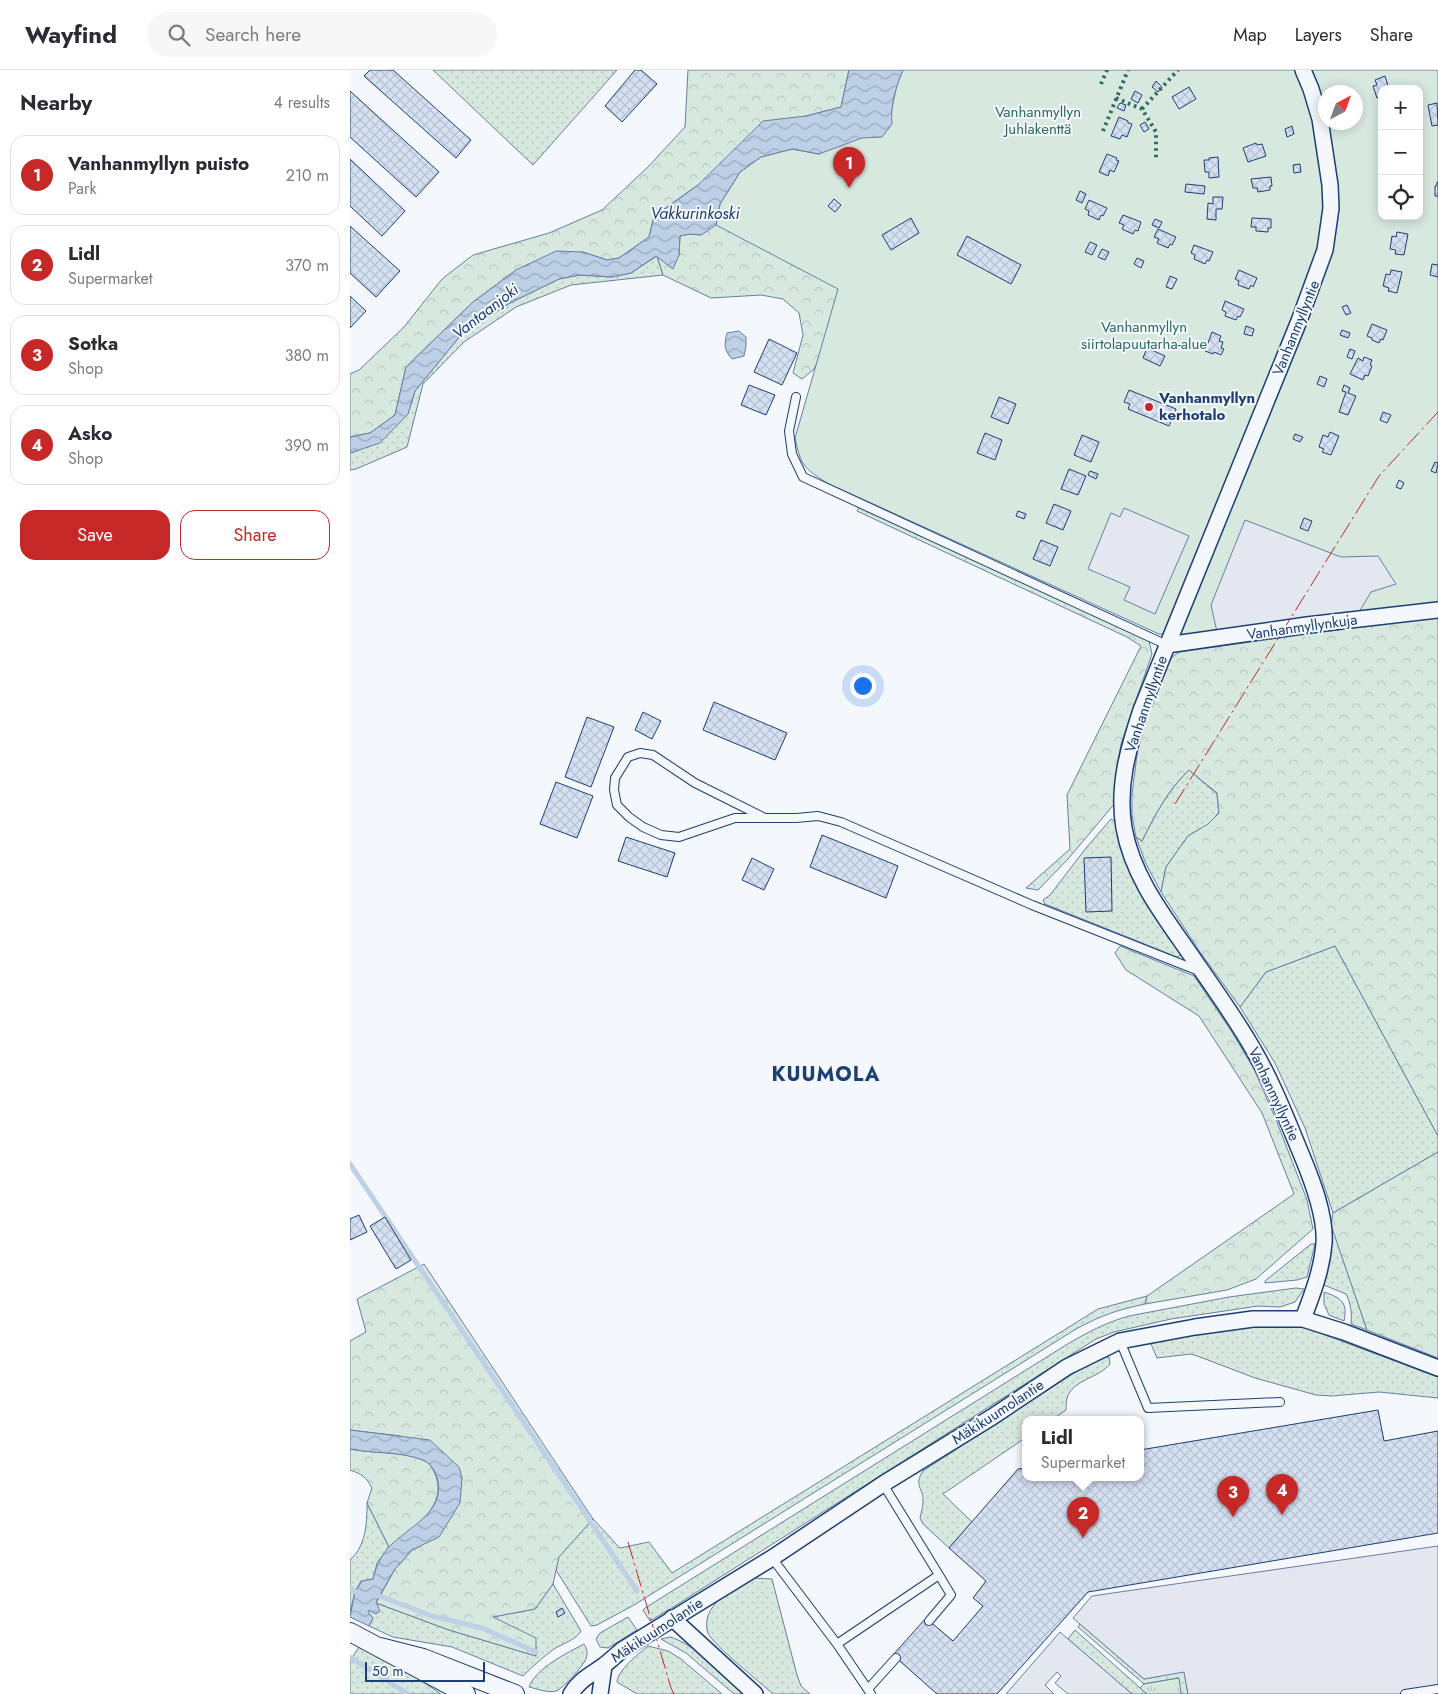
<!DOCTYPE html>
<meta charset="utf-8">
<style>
:root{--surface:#fff;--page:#f7f7f7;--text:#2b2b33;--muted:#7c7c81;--line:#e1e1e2;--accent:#c62828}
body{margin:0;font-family:Jost,sans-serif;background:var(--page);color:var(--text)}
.controls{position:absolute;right:15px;top:15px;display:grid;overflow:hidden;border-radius:10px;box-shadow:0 2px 12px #0003}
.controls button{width:45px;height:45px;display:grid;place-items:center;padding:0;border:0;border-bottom:1px solid var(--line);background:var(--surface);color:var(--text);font:25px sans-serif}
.compass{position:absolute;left:968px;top:15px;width:45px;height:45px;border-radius:50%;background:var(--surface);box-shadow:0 2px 12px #0003;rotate:41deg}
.scale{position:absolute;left:15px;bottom:12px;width:120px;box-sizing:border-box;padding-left:5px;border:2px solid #1d3f73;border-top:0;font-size:14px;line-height:18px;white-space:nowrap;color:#1d3f73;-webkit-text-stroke:4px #f4f7fb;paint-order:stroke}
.you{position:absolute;left:512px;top:615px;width:18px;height:18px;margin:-12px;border:4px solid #fff;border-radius:50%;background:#1a73e8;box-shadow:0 0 0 8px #1a73e833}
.badge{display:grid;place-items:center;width:32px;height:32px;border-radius:50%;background:var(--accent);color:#fff;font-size:16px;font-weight:700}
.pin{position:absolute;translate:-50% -41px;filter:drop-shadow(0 1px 2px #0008)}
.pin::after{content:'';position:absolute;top:26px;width:18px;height:15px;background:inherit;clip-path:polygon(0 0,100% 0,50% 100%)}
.popup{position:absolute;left:672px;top:1346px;width:122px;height:65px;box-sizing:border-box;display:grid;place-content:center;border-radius:10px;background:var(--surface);filter:drop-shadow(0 1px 4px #0005);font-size:16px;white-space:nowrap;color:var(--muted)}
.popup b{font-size:19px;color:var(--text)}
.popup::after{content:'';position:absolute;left:50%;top:100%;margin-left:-10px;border:10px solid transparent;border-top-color:var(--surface)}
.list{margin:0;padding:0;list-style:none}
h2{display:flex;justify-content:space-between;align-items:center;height:65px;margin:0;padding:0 20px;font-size:21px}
h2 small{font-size:16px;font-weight:400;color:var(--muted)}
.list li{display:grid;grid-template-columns:32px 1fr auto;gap:15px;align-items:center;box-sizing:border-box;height:80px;margin:0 10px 10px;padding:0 10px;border:1px solid var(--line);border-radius:15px}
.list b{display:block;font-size:19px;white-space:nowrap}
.list p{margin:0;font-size:16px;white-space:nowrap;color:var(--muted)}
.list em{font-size:16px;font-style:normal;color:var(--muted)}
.actions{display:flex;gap:10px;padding:15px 20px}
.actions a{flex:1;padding:11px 0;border:1px solid var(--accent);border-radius:15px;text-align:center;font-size:18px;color:var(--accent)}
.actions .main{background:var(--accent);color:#fff}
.icon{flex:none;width:28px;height:28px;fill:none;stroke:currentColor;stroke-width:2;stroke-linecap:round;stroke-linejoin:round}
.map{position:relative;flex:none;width:1088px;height:1624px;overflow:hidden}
header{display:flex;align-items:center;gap:30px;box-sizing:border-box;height:70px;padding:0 25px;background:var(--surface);border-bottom:1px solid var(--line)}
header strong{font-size:24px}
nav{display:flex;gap:28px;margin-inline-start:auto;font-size:18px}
.search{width:350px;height:45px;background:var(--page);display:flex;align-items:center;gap:12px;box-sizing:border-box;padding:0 18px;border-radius:28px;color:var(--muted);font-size:19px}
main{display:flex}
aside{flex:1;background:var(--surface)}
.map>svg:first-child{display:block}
</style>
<header>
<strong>Wayfind</strong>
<div class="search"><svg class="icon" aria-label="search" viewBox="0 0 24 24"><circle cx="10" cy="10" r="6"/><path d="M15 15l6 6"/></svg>Search here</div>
<nav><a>Map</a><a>Layers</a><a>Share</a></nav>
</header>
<main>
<aside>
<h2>Nearby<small>4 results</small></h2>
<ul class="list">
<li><span class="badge">1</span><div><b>Vanhanmyllyn puisto</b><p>Park</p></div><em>210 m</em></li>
<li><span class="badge">2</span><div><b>Lidl</b><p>Supermarket</p></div><em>370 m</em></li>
<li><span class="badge">3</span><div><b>Sotka</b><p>Shop</p></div><em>380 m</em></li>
<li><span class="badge">4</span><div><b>Asko</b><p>Shop</p></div><em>390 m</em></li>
</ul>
<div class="actions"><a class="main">Save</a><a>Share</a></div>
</aside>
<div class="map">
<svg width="1088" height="1624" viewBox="0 0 1088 1624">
<defs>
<pattern id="grass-dots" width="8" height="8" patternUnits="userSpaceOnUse" patternTransform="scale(1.25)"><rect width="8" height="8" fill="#d7e8df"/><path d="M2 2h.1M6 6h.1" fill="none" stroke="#b8c8c3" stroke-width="1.8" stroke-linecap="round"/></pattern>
<pattern id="forest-crowns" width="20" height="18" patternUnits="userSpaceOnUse" patternTransform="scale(1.25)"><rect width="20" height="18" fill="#d7e8df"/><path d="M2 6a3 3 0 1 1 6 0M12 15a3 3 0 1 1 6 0" fill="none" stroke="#b8c8c3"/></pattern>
<pattern id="park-tufts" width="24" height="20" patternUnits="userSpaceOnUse" patternTransform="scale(1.25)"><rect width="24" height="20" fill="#d7e8df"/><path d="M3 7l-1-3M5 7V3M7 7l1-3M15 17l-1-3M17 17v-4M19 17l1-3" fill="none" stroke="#b8c8c3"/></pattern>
<pattern id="water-waves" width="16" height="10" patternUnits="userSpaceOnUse" patternTransform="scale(1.25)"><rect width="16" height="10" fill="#bed0e5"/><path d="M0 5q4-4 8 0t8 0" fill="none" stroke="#9aaabe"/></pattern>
<pattern id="building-cross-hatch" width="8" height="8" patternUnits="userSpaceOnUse" patternTransform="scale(1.25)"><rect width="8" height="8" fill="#d5e0f0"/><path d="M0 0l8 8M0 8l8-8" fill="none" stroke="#b6c1d1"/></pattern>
</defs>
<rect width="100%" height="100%" fill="#f4f7fb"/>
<path fill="url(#grass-dots)" stroke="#687fa3" d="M83,0H267L183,95Z
M307,186L313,205L221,215L166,237L114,272L73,314L57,377L6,399L0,400V383L7,381L58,344L65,321L111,265L160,233L209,209L229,205L262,207L281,203Z
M839,700L867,724L869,742L859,754L838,766L816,797L811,822L796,794L786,767L792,771C805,745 818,720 839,700Z
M761,749L767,752L788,818L810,854L830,883V886L827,887L695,834L693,830L700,825L736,778Z
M985,876L1088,1066V1082L983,1143L955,1058L925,993L890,937L916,902Z
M981,1155L983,1159L1017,1260L1001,1254C1002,1243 1001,1234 996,1224L974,1215L980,1190Z
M961,1174H965L957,1207L947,1210L915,1213V1211Z
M946,1218L954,1219L945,1232L930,1237L908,1236L821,1249L764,1262L746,1269L320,1539L300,1551L293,1540L295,1538L716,1275C736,1263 757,1252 779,1246L879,1227Z
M974,1222C991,1228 998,1232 994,1251L979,1245L974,1234Z
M797,1226L795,1234C767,1240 752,1245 726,1259L284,1535L247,1555L241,1556L206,1500L208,1487L243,1449L270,1478L299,1472L322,1503L748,1239Z
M905,1255H941L959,1259L1088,1307V1328L1029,1322L982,1326L966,1325L905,1308L850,1287L841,1284L807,1288L801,1274L804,1270Z
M752,1287H759L760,1294C749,1308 722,1310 717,1328C716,1332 716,1337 716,1340L703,1349H676L675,1368L593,1424L622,1452L599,1478L573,1454L570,1448C571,1443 573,1437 573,1432C574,1418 563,1416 573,1401L741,1292Z
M17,1433L39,1477L27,1493L23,1509L11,1511L5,1522L0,1542V1490C16,1476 17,1453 17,1433Z
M402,1508L422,1509L447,1605L451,1616L460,1624H423C411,1613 363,1575 358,1563C355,1555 357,1545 362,1538C371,1524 388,1516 402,1508Z
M203,1514L231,1561C226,1570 212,1574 204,1579C193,1587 183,1596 173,1606L102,1577L43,1567L19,1556L23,1548L18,1543L26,1533L99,1560L186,1586L142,1547L185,1539Z
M278,1547L287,1560L258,1578L250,1577L246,1569L250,1563Z
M730,1554L794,1609L834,1601L838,1624H831L828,1608L794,1614L728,1557Z
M725,1560L797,1624H782L718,1569Z
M320,1567C347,1575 373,1605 395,1624H384L336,1583L311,1569Z
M234,1574C237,1578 238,1584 236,1589C232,1597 214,1618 206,1621C197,1623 188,1619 179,1617C186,1598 217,1583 234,1574Z
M298,1576L318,1581L331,1589L372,1624H287L267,1612C268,1600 288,1584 298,1576Z
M9,1577L54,1599L91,1624H0V1591Z"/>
<path fill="url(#forest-crowns)" stroke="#687fa3" d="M338,0H499L491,37L456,46L348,115L304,146L299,167L269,188L257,190L233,182L166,200L123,232L56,297L45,345L20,363L0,367V304L9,300L54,257L92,209L123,185L199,163L252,140L298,97L335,57Z
M370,134L532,165L464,299L452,309L443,303L453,265L449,243L433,229L411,225L361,228L313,205L307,186L322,198L329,185L330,166L340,164L351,165Z
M509,437L782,561L799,571L802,584L771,674L766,703V732L718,789L688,820L676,818L720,779L717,725L791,576L777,567L507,441Z
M1088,546V1066L985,876L916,902L890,937L850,882L811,822L816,797L838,766L858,754L869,743L867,723L839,700C817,721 805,745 792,771L786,767L782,746V724L789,669L816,598L821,588L829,582Z
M770,876L844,906L880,959L904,999L927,1052L957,1130L963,1159L906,1209L877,1220L795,1234L797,1226L944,1124L912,1043L849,946L776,900L765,883Z
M1088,1082V1288L1017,1260L981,1155L983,1143Z
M74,1194L243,1449L209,1487L203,1514L185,1539L143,1547L186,1568V1586L99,1560L26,1533L45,1499L62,1480L89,1466L112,1408L50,1366L0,1360V1271L16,1262L7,1229Z
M0,1379C18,1383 62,1382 75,1391C82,1395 85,1403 87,1410C95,1439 59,1462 39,1477L17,1433L22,1418C16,1407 12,1404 0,1400Z"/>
<path fill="url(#park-tufts)" stroke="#687fa3" d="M829,1608L831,1624H797L790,1618L794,1614Z"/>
<path fill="#d7e8df" stroke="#687fa3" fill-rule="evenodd" d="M553,0H1088V535L838,567L809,564L477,413C454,398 451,396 445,368L488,219L366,155L370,134L390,102L411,87L442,79L469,84L541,43L547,14ZM1032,19H1069V146H1032ZM976,22H1006V52H976Z"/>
<path fill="#e3e8f0" stroke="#687fa3" d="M774,438L839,466L805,544L774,530L780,517L738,499L761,443L770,447Z
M895,450L991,487L1028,486L1046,514L1021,522L1009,542L867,562L861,535Z
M1088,1476V1620L1067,1624H838L834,1602L794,1609L723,1548L742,1526Z
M710,1562L718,1569L782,1624H718L705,1613L711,1606L707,1602L695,1615L704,1624H656Z"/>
<path fill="url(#water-waves)" stroke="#687fa3" d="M499,0H553C546,17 540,35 542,54L532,67L512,68L469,84L442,79L411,87L390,102L370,134L366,155L351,165L340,164L330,166L329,185L323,199L306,186L281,203L262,207L229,205L209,209L160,233L111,265L65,321L58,344L30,373L0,383V367L20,363L45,345L56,297L123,232L166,200L206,181L233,182L257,190L269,188L299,167L304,147L348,115L413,51L456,46L491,37Z
M389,261L396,267V276L394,286L382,289C374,280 374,275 377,263Z
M0,1360L80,1370L109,1397L112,1408L110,1433L89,1467L62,1480L45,1499L26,1532L30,1541L26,1544L19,1540L18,1542L23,1548L19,1556L0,1547L5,1522L12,1511L23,1509C26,1497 30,1488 38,1478C58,1456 97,1443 87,1407C85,1400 79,1392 73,1390C49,1381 24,1384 0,1379Z"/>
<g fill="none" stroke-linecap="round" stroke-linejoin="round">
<path stroke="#bed0e5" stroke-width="5" d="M0,1094L287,1521
M0,1518L10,1525
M24,1524L82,1546L132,1558L186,1582
M0,1587L58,1624"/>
</g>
<path fill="url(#building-cross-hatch)" stroke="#1d3f73" d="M20,0H43L121,70L106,88L14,6Z
M285,0H291L307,14L272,52L255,36Z
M1035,6L1039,19H1032V26L1027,28L1023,16L1027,15L1025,10Z
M806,11L812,17L808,22L802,17Z
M839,17L846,29L829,39L822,27Z
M0,21L89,102L66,127L0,67Z
M785,21L792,25L788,33L781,29Z
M770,33L776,35L774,41L767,38Z
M1087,33L1088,55L1082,56L1078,35Z
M769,47L778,51V53L782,54L777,67L772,65L770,69L761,66Z
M795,52L799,59L794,62L790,55Z
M942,56L944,64L937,67L935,59Z
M906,73L907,75L912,74L916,86L898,92L893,78Z
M757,84L767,88L766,90L769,91L764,102L760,100L758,106L749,102Z
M868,87L869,107L859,108V102H855L854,90H859V88Z
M0,89L55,141L32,166L0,136Z
M950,94L951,102L944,103L943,95Z
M921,107L922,116H920V120L908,122L907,118H903L901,109Z
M1087,112H1088V126H1085V116L1087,115Z
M836,114L855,116L854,124L835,122Z
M730,121L736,124L732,133L726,130Z
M863,127H873L872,139H866V150L857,149L858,133L863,134Z
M484,129L491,135L485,142L478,136Z
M739,130L757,138L753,146L751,145L749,150L738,145L739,141L735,139Z
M773,145L791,152L788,161L785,160L783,164L772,159L774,155L769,153Z
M561,148L569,163L541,180L532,165Z
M902,148L921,149V158H918V162L906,161V157H901Z
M805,149L812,152L809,158L802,155Z
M0,156L50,201L26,227L0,203Z
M808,159L826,167L822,175L820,174L818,178L807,173L809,169L804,167Z
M1047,162L1058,164L1054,185L1045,184L1046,180L1040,179L1042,166L1046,167Z
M617,166L671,195L661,214L607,185Z
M740,172L747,175L742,185L735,182Z
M844,175L863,182L859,191L857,190L855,194L844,189L845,185L841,183Z
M752,179L759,182L755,190L748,187Z
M787,188L794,191L791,198L784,194Z
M1082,194L1088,195V207L1080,205Z
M889,200L907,208L903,217L901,215L899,219L888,215L889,211L885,209Z
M1041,200L1052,202L1047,223L1038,221L1039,218L1033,216L1036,204L1040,205Z
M820,206L827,209L822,219L816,217Z
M0,226L16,241L0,258Z
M875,231L894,239L890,247L888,246L886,250L875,246L876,242L872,240Z
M997,235L1001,243L996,245L992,237Z
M1022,254L1037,260L1033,270L1031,269L1029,273L1022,270V268L1017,266Z
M896,256L904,259L902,266L894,264Z
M992,260L1000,263L998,268L990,265Z
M862,262L871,266L869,271L873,272L871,278L874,279L871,285L864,282L863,284L855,281Z
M419,269L447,283L432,315L404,302Z
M797,278L815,286L810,296L793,288Z
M1000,279L1005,281L1002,289L997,287Z
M1014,287L1022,290L1020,295L1022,296L1018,306L1015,305L1013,310L1000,304L1008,288L1013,291Z
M970,306L977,309L974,317L967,314Z
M399,315L425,325L416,345L391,335Z
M994,315L1000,318L998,323L1006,326L998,345L989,342L996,322L992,321Z
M779,320L826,339L819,356L778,339L780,334L774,332Z
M649,327L666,334L658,354L641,347Z
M1033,342L1041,345L1037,353L1030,350Z
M980,362L989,366L981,385L972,382L974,379L969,377L973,365L978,367Z
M635,363L652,370L645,390L627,383Z
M945,364L953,367L950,372L943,369Z
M732,365L749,372L741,392L724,385Z
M1085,392L1088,393L1086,403L1081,401Z
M719,399L736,406L728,425L711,419Z
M740,401L748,404L746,409L738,405Z
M1049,410L1054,413L1051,419L1046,417Z
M704,434L721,441L713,460L696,453Z
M668,441L676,444L674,449L666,446Z
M954,448L962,451L958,461L950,458Z
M691,470L708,477L700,496L683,489Z
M364,632L437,663L425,690L353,660Z
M293,642L311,651L302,669L285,660Z
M237,647L264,657L241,717L215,707Z
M206,712L243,726L227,768L190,754Z
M472,765L548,796L536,828L460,797Z
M276,767L325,783L317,807L268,791Z
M761,787L762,841L736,842L734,788Z
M402,788L424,799L414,820L392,810Z
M9,1145L17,1162L0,1170V1149Z
M35,1147L61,1190L46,1199L20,1156Z
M1028,1340L1034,1371L1088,1361V1463L738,1522L647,1624H587L543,1585L576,1548L603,1571L633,1536L623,1528L636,1511L599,1478L668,1399L676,1398V1407H790V1380Z
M212,1538L215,1543L208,1547L206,1542Z"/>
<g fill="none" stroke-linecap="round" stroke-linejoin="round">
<defs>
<path id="service" d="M446,327L439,361L442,384L453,407L817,575
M415,748L345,713L303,685L290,683L278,687L265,708L264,720L267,735L279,747L293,757L311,765L329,767L385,748H446L468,746L491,752L682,835L849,901
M770,1271L798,1338L930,1332
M422,1488L487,1574L521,1624
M579,1551L601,1525L589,1505
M487,1574L589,1505L533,1414
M518,1619L546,1588
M1055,1624L1088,1619"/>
<path id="minor" d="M953,0L961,19L970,49L980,115L981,138L975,180L949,251L791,640C778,679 767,717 774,758C783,809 817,850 845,891C865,920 886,949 903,979C923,1013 937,1050 952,1086C962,1110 976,1146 974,1173C972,1200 962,1225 953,1249
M817,575L957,555L1088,540
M322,1548L405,1624
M221,1624C229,1610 241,1605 253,1596C260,1591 266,1585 272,1580L422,1488L533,1414L642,1347L717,1297L770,1271L845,1257L903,1249H953L994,1262L1088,1298
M250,1624L254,1596"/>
<path id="tertiary" d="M0,1562L116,1624
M30,1577L73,1588L165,1624"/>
</defs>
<use href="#service" stroke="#1d3f73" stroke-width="10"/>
<use href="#minor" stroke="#1d3f73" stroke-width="18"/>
<use href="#tertiary" stroke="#1d3f73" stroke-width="20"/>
<use href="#service" stroke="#f4f7fb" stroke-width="8"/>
<use href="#minor" stroke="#f4f7fb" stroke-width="15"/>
<use href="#tertiary" stroke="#f4f7fb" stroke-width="18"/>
<path stroke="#2c6c60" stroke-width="4" stroke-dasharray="2.5 4" stroke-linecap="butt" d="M751,14L757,0
M766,28L792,39L806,62V88
M792,39L828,0
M753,61L778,0"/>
<path stroke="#c62828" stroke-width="1" stroke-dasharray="18 4 2.5 4" stroke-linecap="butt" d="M825,734L1029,406L1088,342
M278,1472L321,1618L324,1624"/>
</g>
<circle fill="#c62828" stroke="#f4f7fb" stroke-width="2" cx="799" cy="337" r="5"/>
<g text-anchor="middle" stroke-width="4" stroke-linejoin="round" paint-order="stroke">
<g font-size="15" fill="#2c6c60" stroke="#f4f7fb">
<text x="688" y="47">Vanhanmyllyn<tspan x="688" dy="17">Juhlakenttä</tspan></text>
<text x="794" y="262">Vanhanmyllyn<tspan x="794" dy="17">siirtolapuutarha-alue</tspan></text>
</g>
<g font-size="15" fill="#1d3f73" stroke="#f4f7fb">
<text transform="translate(946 258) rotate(-68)" y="5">Vanhanmyllyntie</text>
<text transform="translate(952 557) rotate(-8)" y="5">Vanhanmyllynkuja</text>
<text transform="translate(796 634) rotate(-71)" y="5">Vanhanmyllyntie</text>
<text transform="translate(924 1024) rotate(65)" y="5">Vanhanmyllyntie</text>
<text transform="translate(648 1342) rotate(-33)" y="5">Mäkikuumolantie</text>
<text transform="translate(307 1560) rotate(-33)" y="5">Mäkikuumolantie</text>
</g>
<g font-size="15" font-weight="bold" fill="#1d3f73" stroke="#f4f7fb" text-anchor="start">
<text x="809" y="333">Vanhanmyllyn<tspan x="809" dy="17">kerhotalo</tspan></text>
</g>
<g font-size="16" font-style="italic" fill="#1d3f73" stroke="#f4f7fb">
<text x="345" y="149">Vakkurinkoski</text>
<text transform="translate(135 241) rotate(-38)" y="6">Vantaanjoki</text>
</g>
<g font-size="20" font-weight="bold" letter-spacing="1" fill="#1d3f73" stroke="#f4f7fb">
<text x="476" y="1011">KUUMOLA</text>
</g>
</g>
</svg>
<div class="controls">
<button>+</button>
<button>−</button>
<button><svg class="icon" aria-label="locate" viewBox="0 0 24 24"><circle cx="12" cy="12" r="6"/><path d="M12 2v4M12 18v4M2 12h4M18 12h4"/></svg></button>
</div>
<svg class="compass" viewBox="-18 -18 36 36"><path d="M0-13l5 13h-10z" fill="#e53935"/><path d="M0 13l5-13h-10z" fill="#7c7c81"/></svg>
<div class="scale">50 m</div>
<div class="you"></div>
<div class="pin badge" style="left:499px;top:118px">1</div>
<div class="pin badge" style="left:733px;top:1468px">2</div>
<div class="popup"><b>Lidl</b>Supermarket</div>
<div class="pin badge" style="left:883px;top:1447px">3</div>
<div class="pin badge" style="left:932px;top:1445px">4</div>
</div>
</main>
